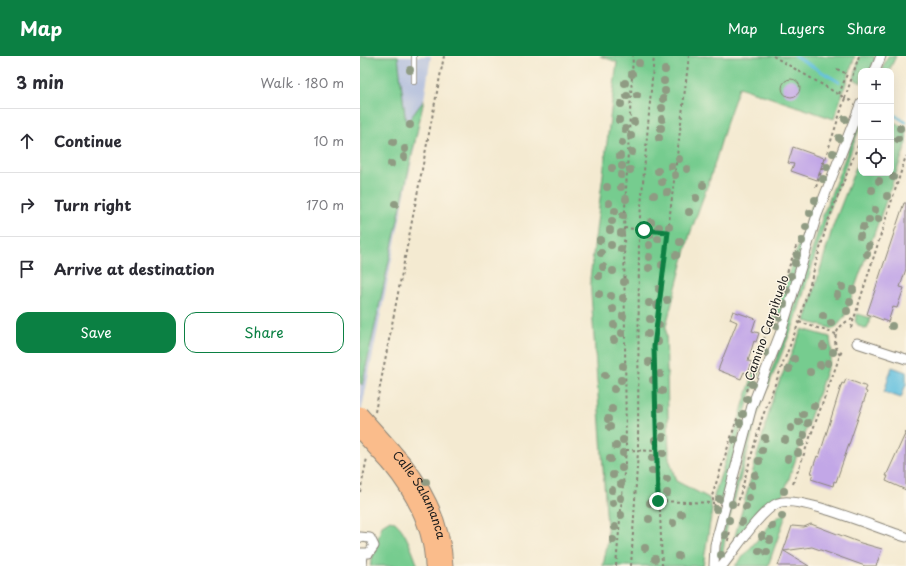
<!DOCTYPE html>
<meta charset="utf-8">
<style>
:root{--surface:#fff;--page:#f7f7f7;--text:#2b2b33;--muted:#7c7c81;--line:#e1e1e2;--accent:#0b8043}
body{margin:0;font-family:"Playpen Sans",sans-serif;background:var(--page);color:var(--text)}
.controls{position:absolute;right:12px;top:12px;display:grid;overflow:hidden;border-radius:8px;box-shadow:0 4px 16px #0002}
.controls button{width:36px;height:36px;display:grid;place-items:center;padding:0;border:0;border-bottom:1px solid var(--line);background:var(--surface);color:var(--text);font:20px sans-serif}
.stop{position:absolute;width:12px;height:12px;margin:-9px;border:3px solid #0b8043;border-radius:50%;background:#fff}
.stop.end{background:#0b8043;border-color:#fff;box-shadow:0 1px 4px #0008}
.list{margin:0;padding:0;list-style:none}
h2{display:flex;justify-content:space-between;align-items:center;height:52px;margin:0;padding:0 16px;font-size:17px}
h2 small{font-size:13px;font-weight:400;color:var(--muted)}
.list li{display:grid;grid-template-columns:26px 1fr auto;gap:12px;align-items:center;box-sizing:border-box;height:64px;padding:0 16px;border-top:1px solid var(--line)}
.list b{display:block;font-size:15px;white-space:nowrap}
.list em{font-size:13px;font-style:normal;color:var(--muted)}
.actions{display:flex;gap:8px;padding:12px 16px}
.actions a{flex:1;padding:9px 0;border:1px solid var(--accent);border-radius:12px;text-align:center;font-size:14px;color:var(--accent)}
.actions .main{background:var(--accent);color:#fff}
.icon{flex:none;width:22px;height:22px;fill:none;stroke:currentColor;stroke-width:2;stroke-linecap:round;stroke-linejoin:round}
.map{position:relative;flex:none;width:546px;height:510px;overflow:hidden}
header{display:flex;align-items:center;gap:24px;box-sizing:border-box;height:56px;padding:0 20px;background:var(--accent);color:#fff}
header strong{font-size:19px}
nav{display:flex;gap:22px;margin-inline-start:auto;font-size:14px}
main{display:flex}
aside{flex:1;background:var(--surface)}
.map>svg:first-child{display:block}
</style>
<header>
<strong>Map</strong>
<nav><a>Map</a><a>Layers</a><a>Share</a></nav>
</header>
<main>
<aside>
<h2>3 min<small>Walk · 180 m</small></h2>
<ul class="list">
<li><svg class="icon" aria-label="ahead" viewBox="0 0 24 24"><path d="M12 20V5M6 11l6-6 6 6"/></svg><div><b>Continue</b></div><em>10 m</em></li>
<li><svg class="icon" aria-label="right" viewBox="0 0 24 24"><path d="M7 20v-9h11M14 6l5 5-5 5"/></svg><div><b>Turn right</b></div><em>170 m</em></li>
<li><svg class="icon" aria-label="arrive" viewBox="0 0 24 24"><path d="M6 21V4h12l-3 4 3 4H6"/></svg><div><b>Arrive at destination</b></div></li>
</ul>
<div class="actions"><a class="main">Save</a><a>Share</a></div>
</aside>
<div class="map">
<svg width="546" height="510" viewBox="0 0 546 510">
<rect width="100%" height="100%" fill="#fcf5e5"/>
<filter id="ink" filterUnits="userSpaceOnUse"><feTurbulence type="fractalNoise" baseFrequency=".025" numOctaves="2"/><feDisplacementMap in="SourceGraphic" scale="8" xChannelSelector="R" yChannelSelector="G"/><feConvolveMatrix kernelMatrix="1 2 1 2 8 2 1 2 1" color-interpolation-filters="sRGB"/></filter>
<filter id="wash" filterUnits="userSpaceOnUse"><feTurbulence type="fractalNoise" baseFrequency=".012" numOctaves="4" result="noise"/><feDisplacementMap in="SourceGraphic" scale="16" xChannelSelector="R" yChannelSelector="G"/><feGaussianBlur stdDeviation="0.9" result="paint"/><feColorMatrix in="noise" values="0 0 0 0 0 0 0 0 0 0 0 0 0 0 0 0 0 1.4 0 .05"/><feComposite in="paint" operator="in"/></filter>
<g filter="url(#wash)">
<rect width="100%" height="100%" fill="#f4ead1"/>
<path fill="#bac4de" d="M0,0H71L64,44L0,362Z"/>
<path fill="#76cc8f" stroke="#497456" d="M0,0H38L46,68L64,44L2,329L0,327Z
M240,0H495L474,63L379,31L368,62L351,120L330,178L306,270L309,402L316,425L349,442L352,454L343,510H243L248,484L230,223L257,6Z
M500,0H514L515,4L510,15H501V27L494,23Z
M528,0H536L529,15H521Z
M501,60V68L467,161L435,265L399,353L367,472L362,502L359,504L360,491L365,469L397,350L427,275L463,159Z
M531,64L546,73V89L484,262L474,273L445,265L473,170L501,98V117H531Z
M455,141L458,142L420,265L413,262Z
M497,258L511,262L507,273L499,270L495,265Z
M442,273L470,281L472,298L423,440C401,447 388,470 373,487L414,338Z
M396,309L401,311L388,346L361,447H357L354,440Z
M427,456L408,510H375L415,463Z
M30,464C44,467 53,498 58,510H10L22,469Z"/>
<path fill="#61bfdf" stroke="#3e6e7e" d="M532,311L546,316V328L541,342L524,336Z"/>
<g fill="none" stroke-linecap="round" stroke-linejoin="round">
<path stroke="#61bfdf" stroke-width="3" d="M435,0L479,26
M531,57L546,66"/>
</g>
<g id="blocks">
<path fill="#c2a7e7" d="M422 32a9 9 0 1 1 18 0a9 9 0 1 1-18 0Z
M433,91L464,102L457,124L431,115L434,108L428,107Z
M544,147H546V213L540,231L544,232L537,252L533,251L528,266L507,258Z
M373,255L396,263L392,275L399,277L396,286L394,285L388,305L392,306L388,318L384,316L381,323L358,314L377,266L370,263Z
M486,323L507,331L505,335L507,336L476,426L474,425L473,430L451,423L453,417H451L457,400L459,401L482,327L484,328Z
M546,376V434L526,425L528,420H526Z
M451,468L501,487L522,493L516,510H505L452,491L424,495L449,510H418L432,470L444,471Z"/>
</g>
</g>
<g filter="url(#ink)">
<use href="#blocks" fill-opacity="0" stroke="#888376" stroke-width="1"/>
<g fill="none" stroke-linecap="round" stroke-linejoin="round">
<defs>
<path id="service" d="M54,0V26"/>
<path id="minor" d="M515,15L521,0
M497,287L546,303
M0,481L10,482L14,490L9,497H0
M2,510L3,498
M354,510L355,489L392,350L422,273L457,159L501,47
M362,510C375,494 401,454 418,447C438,438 521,474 546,481"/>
<g id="primary">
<path id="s1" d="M33,395C62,426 83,466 85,510"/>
<path d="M30,408C54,437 72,471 73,510"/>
</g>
</defs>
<use href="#service" stroke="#888376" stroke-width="6"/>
<use href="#minor" stroke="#888376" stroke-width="11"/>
<use href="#primary" stroke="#888376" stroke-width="17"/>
<path stroke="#888376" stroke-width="2" stroke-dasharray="3 3" stroke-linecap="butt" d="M413,0L485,42L456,131
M477,13L487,18L479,38
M491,45L485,42L499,0
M264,172L308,176
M439,266L476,278
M491,272L546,100
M480,299C470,285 476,268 493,263
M386,335L437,188
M15,356L84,0
M266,394L297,395
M433,428L482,294
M0,436L7,402
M298,445L354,447
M377,450L402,362L439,266L468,165L501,82
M355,451L352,440L378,360
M368,485L370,475
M256,510L266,394L264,172L273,0
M271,510L278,395L279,173L294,0
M302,510L294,291L329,0"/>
<use href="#service" stroke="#fff" stroke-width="4.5"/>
<use href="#minor" stroke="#fff" stroke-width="9"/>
<use href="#primary" stroke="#fabc8b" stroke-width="15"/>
<defs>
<path id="primary-bridge" d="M0,358L33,395
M0,375L30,408"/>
</defs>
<use href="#primary-bridge" stroke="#888376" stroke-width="17" stroke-linecap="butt"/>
<use href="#primary-bridge" stroke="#fabc8b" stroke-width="15"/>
</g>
<g fill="#8f9b83">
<circle cx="279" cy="7" r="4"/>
<circle cx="50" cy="14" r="4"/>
<circle cx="305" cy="14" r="4"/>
<circle cx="272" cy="18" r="4"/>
<circle cx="304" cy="25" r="4"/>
<circle cx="265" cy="27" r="4"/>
<circle cx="305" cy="35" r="4"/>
<circle cx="277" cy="39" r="4"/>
<circle cx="267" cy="40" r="4"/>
<circle cx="303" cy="43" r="4"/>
<circle cx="261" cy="48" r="4"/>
<circle cx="302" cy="52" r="4"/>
<circle cx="302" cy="63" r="4"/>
<circle cx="485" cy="63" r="4"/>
<circle cx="259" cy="64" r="4"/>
<circle cx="274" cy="66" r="4"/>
<circle cx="50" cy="69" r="4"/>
<circle cx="301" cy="72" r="4"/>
<circle cx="540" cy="72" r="4"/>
<circle cx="265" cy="73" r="4"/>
<circle cx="271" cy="80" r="4"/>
<circle cx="299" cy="82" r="4"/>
<circle cx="479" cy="82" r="4"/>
<circle cx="538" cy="83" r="4"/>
<circle cx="33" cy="86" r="4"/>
<circle cx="262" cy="87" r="4"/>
<circle cx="45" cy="93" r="4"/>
<circle cx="272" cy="96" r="4"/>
<circle cx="473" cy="97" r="4"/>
<circle cx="260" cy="100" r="4"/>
<circle cx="44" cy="101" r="4"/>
<circle cx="319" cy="103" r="4"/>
<circle cx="31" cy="108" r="4"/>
<circle cx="262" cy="110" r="4"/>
<circle cx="311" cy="110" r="4"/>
<circle cx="467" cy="111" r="4"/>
<circle cx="252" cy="112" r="4"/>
<circle cx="327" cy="113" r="4"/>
<circle cx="270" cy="114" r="4"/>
<circle cx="298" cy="115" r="4"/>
<circle cx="261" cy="119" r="4"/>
<circle cx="315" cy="119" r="4"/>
<circle cx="533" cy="121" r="4"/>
<circle cx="463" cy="123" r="4"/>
<circle cx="519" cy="125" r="4"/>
<circle cx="302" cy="126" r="4"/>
<circle cx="343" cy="129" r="4"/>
<circle cx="247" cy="131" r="4"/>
<circle cx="261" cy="131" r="4"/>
<circle cx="512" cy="134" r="4"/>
<circle cx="307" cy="136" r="4"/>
<circle cx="294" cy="139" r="4"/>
<circle cx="527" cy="140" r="4"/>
<circle cx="336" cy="142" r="4"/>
<circle cx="266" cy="143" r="4"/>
<circle cx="455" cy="144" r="4"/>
<circle cx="249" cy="147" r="4"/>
<circle cx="35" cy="148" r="4"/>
<circle cx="515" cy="154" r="4"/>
<circle cx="255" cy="155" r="4"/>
<circle cx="329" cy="156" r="4"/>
<circle cx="450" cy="157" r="4"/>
<circle cx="263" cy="160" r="4"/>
<circle cx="518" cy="163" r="4"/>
<circle cx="509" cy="164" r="4"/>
<circle cx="252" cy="165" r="4"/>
<circle cx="291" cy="166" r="4"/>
<circle cx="299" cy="171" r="4"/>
<circle cx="309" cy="171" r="4"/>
<circle cx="446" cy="171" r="4"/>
<circle cx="503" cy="171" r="4"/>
<circle cx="250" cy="174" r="4"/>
<circle cx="261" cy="177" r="4"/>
<circle cx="290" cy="179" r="4"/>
<circle cx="500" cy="180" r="4"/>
<circle cx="298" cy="183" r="4"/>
<circle cx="240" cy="184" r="4"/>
<circle cx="442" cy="185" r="4"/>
<circle cx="320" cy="186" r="4"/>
<circle cx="251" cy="189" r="4"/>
<circle cx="289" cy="189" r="4"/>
<circle cx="509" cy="190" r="4"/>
<circle cx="261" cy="193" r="4"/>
<circle cx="241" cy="197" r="4"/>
<circle cx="507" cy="198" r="4"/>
<circle cx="316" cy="199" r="4"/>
<circle cx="437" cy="199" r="4"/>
<circle cx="289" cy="201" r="4"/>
<circle cx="435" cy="207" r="4"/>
<circle cx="302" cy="209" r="4"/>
<circle cx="243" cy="211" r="4"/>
<circle cx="289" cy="212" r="4"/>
<circle cx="253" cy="215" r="4"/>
<circle cx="239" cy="220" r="4"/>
<circle cx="431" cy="220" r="4"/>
<circle cx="264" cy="226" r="4"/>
<circle cx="482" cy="231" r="4"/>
<circle cx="299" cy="233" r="4"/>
<circle cx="427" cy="234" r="4"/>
<circle cx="493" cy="234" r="4"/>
<circle cx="239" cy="238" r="4"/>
<circle cx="477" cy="239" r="4"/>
<circle cx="251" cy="240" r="4"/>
<circle cx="263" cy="242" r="4"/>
<circle cx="307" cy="244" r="4"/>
<circle cx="490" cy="246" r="4"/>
<circle cx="289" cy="247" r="4"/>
<circle cx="424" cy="248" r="4"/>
<circle cx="297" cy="249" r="4"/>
<circle cx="253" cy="253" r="4"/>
<circle cx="487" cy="255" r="4"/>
<circle cx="263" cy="260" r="4"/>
<circle cx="463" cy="260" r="4"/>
<circle cx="419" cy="261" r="4"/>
<circle cx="290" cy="263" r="4"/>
<circle cx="471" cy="267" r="4"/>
<circle cx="254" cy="269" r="4"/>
<circle cx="299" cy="269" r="4"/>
<circle cx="416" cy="270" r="4"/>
<circle cx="532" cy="270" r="4"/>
<circle cx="262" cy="277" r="4"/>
<circle cx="288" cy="278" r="4"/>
<circle cx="254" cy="284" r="4"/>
<circle cx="298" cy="286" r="4"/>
<circle cx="463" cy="290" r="4"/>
<circle cx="473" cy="296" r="4"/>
<circle cx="405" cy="297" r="4"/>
<circle cx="434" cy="303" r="4"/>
<circle cx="289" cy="306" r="4"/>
<circle cx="468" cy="307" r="4"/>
<circle cx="460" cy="309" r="4"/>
<circle cx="263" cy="310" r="4"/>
<circle cx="429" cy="313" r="4"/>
<circle cx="450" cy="316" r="4"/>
<circle cx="300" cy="318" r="4"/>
<circle cx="245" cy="319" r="4"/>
<circle cx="261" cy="324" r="4"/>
<circle cx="293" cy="324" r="4"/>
<circle cx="392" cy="328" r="4"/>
<circle cx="254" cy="333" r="4"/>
<circle cx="302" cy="335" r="4"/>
<circle cx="387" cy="343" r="4"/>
<circle cx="454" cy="350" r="4"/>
<circle cx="300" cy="352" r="4"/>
<circle cx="252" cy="353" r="4"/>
<circle cx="383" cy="358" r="4"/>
<circle cx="443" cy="358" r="4"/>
<circle cx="248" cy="363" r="4"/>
<circle cx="439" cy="366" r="4"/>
<circle cx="380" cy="367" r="4"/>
<circle cx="448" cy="367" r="4"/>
<circle cx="302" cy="370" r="4"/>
<circle cx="250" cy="371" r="4"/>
<circle cx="431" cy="372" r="4"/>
<circle cx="444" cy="379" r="4"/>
<circle cx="303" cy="381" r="4"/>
<circle cx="405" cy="382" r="4"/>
<circle cx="263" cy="384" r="4"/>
<circle cx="295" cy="384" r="4"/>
<circle cx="375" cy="384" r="4"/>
<circle cx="425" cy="384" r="4"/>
<circle cx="441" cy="387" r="4"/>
<circle cx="256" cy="390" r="4"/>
<circle cx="402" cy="394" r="4"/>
<circle cx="263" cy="397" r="4"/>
<circle cx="303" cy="397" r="4"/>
<circle cx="438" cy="397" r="4"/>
<circle cx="292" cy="402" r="4"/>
<circle cx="250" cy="403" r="4"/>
<circle cx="428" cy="403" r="4"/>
<circle cx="399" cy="405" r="4"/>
<circle cx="262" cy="412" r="4"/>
<circle cx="292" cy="415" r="4"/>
<circle cx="253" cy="419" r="4"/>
<circle cx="395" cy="419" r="4"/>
<circle cx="307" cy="423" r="4"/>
<circle cx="66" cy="426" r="4"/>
<circle cx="261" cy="428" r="4"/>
<circle cx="392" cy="429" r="4"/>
<circle cx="252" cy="434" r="4"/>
<circle cx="424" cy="435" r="4"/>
<circle cx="307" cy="437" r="4"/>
<circle cx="261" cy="442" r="4"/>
<circle cx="389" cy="442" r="4"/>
<circle cx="359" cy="443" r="4"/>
<circle cx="253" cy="447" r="4"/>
<circle cx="290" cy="447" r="4"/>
<circle cx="372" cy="448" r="4"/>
<circle cx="386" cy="451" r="4"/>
<circle cx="356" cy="453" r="4"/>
<circle cx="321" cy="458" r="4"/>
<circle cx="261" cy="459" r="4"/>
<circle cx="422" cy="460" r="4"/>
<circle cx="289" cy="463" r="4"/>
<circle cx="369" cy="464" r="4"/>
<circle cx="382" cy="466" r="4"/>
<circle cx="313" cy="467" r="4"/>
<circle cx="412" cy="470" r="4"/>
<circle cx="255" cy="471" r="4"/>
<circle cx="365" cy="479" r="4"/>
<circle cx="402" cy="480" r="4"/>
<circle cx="253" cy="484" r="4"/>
<circle cx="410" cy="484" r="4"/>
<circle cx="285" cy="492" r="4"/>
<circle cx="399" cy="495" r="4"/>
<circle cx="407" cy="496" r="4"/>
<circle cx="361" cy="499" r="4"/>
<circle cx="318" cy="500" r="4"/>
<circle cx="295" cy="503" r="4"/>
</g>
</g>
<g fill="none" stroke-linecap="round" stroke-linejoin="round" filter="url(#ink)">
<path stroke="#0b8043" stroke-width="5" d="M284,174L308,176L294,291L298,445"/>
</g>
<g text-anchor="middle" stroke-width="3" stroke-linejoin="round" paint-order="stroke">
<g font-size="12" fill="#1c1c1c" stroke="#fcf5e5">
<text transform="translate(407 272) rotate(-71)" y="4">Camino Carpihuelo</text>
<text dy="4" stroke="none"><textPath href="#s1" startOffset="52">Calle Salamanca</textPath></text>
</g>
</g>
</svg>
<div class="controls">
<button>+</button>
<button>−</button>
<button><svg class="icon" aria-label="locate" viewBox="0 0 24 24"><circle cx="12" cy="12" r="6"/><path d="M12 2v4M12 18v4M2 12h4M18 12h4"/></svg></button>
</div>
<div class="stop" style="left:284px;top:174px"></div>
<div class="stop end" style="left:298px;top:445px"></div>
</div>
</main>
